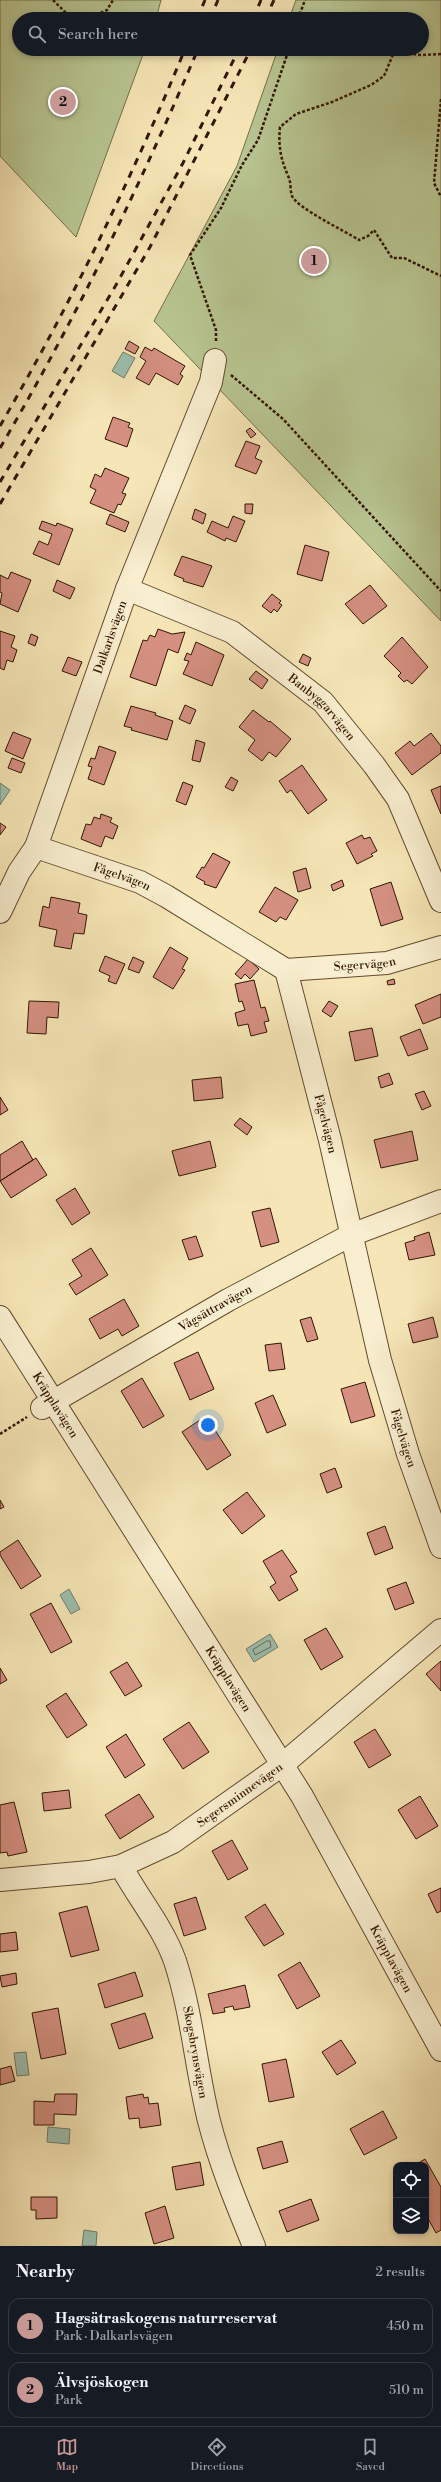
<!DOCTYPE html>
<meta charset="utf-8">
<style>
:root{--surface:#171b24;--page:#20242c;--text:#f1f3f6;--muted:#9ea1a6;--line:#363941;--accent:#c59692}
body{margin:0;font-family:"Libre Bodoni",serif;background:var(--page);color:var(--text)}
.controls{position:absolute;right:12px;bottom:12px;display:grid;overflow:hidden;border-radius:8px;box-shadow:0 2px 6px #0003}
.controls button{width:36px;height:36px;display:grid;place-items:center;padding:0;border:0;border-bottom:1px solid var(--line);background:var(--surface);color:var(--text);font:20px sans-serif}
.you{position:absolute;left:208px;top:1425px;width:14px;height:14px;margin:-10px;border:3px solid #fff;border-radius:50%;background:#1a73e8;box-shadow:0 0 0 6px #1a73e833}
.badge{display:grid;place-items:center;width:26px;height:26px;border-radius:50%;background:var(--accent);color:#111;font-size:13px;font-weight:700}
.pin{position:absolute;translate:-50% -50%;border:2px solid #fff;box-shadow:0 1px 4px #0006}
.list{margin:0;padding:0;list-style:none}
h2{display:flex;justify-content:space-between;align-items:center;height:52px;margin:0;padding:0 16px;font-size:17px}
h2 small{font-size:13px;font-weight:400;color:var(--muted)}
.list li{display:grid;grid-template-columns:26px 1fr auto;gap:12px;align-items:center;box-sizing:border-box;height:56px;margin:0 8px 8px;padding:0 8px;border:1px solid var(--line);border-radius:12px}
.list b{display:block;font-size:15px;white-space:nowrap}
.list p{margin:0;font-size:13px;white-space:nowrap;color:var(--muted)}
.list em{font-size:13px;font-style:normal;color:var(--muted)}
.icon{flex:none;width:22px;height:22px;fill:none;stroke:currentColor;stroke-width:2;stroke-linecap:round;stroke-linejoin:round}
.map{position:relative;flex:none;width:441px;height:2246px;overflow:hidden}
.search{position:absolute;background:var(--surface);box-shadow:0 2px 6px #0003;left:12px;right:12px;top:12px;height:44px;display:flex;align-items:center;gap:10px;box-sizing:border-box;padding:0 14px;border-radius:22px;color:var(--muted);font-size:15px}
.sheet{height:180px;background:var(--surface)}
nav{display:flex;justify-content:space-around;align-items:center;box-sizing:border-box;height:56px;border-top:1px solid var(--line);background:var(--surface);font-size:11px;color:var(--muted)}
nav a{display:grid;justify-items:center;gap:2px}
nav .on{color:var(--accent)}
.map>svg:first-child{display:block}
</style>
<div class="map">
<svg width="441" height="2246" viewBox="0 0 441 2246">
<rect width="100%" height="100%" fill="#f6e6b7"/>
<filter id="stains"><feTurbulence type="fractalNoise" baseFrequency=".005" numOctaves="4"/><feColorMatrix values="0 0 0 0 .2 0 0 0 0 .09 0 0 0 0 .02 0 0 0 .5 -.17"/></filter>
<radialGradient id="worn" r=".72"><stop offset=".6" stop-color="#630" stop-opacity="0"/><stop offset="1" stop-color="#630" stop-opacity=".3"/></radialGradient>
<path fill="#b8c692" stroke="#766e4a" d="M0,0H161L156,19H19V49H145L76,237L0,156Z
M296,0H441V621L154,321L237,166L278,49H422V19H289Z"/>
<path fill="#9dc0af" stroke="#737c69" d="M123,352L135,358L124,378L112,371Z
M0,783L10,790L0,805Z
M69,1589L80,1609L71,1614L60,1595Z
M270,1634L278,1647L254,1662L246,1649Z
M26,2052L29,2075L17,2076L14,2053Z
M48,2127L70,2129L69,2144L47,2142Z
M84,2230L97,2232L96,2246H82Z"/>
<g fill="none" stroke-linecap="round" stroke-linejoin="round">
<path stroke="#686b58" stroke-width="1" d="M267,1641H270L271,1647L255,1655L253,1650Z"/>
</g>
<path fill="#d59082" stroke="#331601" d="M129,341L139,347L135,354L125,349Z
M145,347L152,351L154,348L185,366L180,374L183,376L178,385L156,373L149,385L136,378L146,361L140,357Z
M113,417L130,423L128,427L133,429L127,447L105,439Z
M250,428L256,434L251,438L246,431Z
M246,441L260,446L255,458L262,461L256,474L235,466Z
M105,468L129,478L122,493L126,494L121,505L118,504L114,513L90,503L96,490L90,487L95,474L101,477Z
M245,504H253L252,514L245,513Z
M195,509L206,514L203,524L192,519Z
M110,514L129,522L125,532L106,524Z
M233,516L245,521L236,542L226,538L225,541L207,532L212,521L228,528Z
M42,521L56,526L57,523L73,529L59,565L33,554L39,541L48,545L52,534L39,529Z
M305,545L329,552L322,581L297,574Z
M182,556L212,566L203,587L183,581L184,579L174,575Z
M11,572L31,580L18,612L0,604L2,593L0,592V575L8,579Z
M57,580L75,588L70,599L53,591Z
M370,585L387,606L363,624L345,604Z
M272,594L281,601L279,603L282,605L277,612L274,609L271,613L262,606Z
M158,629L172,634L185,632L178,653L168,649L156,686L130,677L143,640L147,641L150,635L155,637Z
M0,631L15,636L11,647L17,650L13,662L7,660L4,670L0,668Z
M31,634L38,637L35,646L28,643Z
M402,637L428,667L412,684L407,680L404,682L398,676L401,673L384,656Z
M196,642L224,655L212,686L183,674L189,661L184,660L187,653L191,655Z
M303,654L311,658L308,666L299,662Z
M68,657L82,662L76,676L62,671Z
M256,671L268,680L262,689L249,679Z
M185,705L196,710L190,724L179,719Z
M131,706L156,713L155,715L173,721L167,740L131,730L132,728L124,726Z
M253,710L269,722L270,721L291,739L276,757L269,752L262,761L248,750L255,740L239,727Z
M13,732L31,739L23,759L5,751Z
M431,733L441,746V753L412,775L395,753L410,741L414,746Z
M196,740L205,743L200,762L192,760Z
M99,746L116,752L104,785L88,779L92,767L88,766L91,758L95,759Z
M12,758L25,763L21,773L8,768Z
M302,765L327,800L308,814L291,790L287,793L279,781Z
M231,777L238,781L233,791L225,787Z
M183,782L193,786L186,805L176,801Z
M441,786V814L431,790Z
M101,814L112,818L110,822L118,826L113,839L105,836L101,847L81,839L86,824L91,825L94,817L100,819Z
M0,823L6,827L0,835Z
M362,835L364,839L370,837L377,851L371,854L373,856L357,864L346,843Z
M213,853L230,862L216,888L204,884L205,882L196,877L202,867L204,868Z
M306,868L311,888L298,892L293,872Z
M342,880L344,886L333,891L331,885Z
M391,882L403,919L381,926L370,889Z
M275,887L298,900L286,920L280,917L276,922L259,912Z
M51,897L80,903L78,913L87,915L84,934L74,933L71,949L54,946L57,930L39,926L43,906L49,908Z
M170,947L188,958L182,969L185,970L173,989L153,977Z
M105,956L125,964L116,984L108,981L110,976L99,971Z
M133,957L144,962L139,973L128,969Z
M248,959L259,969L250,979L245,974L241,979L235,974Z
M394,979L395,984L388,985L387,981Z
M254,980L261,1008L265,1007L269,1021L264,1022L267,1032L251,1036L248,1024L238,1026L235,1013L245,1010L242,1001L239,1002L235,984Z
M441,994V1017L423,1024L415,1005Z
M29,1001L59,1002L58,1018L47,1017L46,1034L27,1033Z
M329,1001L338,1006L331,1017L322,1011Z
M372,1028L378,1056L355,1061L349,1032Z
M420,1029L428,1049L408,1056L400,1037Z
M389,1073L393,1084L381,1088L378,1077Z
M221,1077L223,1098L194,1101L192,1080Z
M424,1091L431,1106L422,1110L415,1094Z
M0,1097L8,1110L0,1115Z
M240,1118L252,1127L247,1135L234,1125Z
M412,1131L418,1160L381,1168L374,1140Z
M22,1141L33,1160L0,1181V1155Z
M210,1141L216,1167L179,1176L172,1151Z
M36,1158L47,1175L11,1198L0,1181Z
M75,1188L90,1213L72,1225L56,1200Z
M270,1208L279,1242L261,1247L252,1212Z
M429,1232L435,1255L409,1260L405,1243L415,1240L414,1237Z
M196,1236L203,1256L189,1260L182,1240Z
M91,1248L108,1275L76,1295L69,1284L82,1276L72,1260Z
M124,1299L139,1326L122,1336L118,1329L100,1339L89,1319Z
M311,1317L318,1339L307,1342L300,1320Z
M433,1317L438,1337L413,1343L408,1324Z
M281,1343L285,1369L269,1371L265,1345Z
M198,1352L214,1389L190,1400L174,1363Z
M142,1378L164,1416L143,1428L121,1391Z
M365,1382L375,1416L351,1423L341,1389Z
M273,1395L286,1425L267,1433L255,1403Z
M206,1416L231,1455L207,1470L182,1432Z
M335,1468L342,1487L327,1493L320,1474Z
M247,1492L265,1516L242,1534L223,1510Z
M0,1500L4,1507L0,1509Z
M385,1526L393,1548L375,1555L367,1533Z
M18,1540L41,1576L21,1589L0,1555V1552Z
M282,1550L297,1572L290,1576L298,1590L279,1601L270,1587L276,1583L263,1561Z
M406,1582L414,1603L395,1610L387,1589Z
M51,1603L72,1642L51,1653L30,1614Z
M326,1628L343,1657L321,1670L304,1640Z
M441,1661V1691L426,1674Z
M127,1662L142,1686L125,1696L110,1672Z
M0,1668L7,1680L0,1684Z
M66,1693L87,1725L67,1738L46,1706Z
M189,1722L209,1752L183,1769L163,1739Z
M375,1729L391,1755L369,1768L354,1742Z
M126,1734L145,1765L125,1778L106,1747Z
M69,1790L71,1808L44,1811L42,1793Z
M139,1794L154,1817L120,1839L105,1815Z
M420,1796L438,1826L416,1839L398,1810Z
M14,1802L27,1852L8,1856L7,1852L0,1853V1805Z
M232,1840L248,1869L228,1880L212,1851Z
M441,1888V1911L437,1913L428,1894Z
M196,1897L206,1929L184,1936L174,1904Z
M265,1904L284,1934L264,1946L245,1917Z
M87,1906L99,1950L71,1957L59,1913Z
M16,1932L18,1950L0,1952V1934Z
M300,1962L320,1996L297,2009L278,1975Z
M135,1972L143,1996L105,2008L98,1984Z
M16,1973L17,1984L2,1987L0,1976Z
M245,1985L250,2007L234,2010L233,2006L224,2008L225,2012L213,2014L208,1994Z
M58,2008L66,2054L41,2059L32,2013Z
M145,2013L153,2038L119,2049L111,2024Z
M341,2040L356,2063L337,2075L322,2052Z
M286,2059L294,2097L269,2102L262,2064Z
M11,2066L15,2081L0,2085V2069Z
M55,2094H77L76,2115L54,2114V2125H34V2101L54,2102Z
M143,2094L144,2098L148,2097L149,2104L158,2103L161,2125L140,2128L139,2118L129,2119L126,2097Z
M383,2111L397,2138L364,2155L350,2129Z
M282,2141L288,2162L263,2169L257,2148Z
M425,2159L441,2187V2230L436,2233L426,2215V2165H415Z
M200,2162L204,2185L176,2190L172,2167Z
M31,2197H57V2218L36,2219V2210H31Z
M311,2199L319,2220L287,2232L279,2211Z
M165,2206L174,2238L154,2244L145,2213Z"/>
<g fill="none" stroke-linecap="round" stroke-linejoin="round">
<defs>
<g id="minor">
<path id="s1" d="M127,589L232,632L323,702L374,765L398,799L441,901"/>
<path id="s2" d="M36,847L140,882L166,896L286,970L330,1140L380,1360L408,1454L441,1547"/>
<path id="s3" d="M0,912L19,872L36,847L127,589L211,382L215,360"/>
<path id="s4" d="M286,970L387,963L441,947"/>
<path id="s5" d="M0,1317L302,1796L441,2050"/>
<path id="s6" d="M42,1408L228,1300L351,1235L441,1201"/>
<path id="s7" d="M121,1866C138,1898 163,1927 175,1961C192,2013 196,2068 209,2121C220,2164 237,2205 254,2246"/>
<path id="s8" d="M0,1880L89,1872L121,1866L173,1842L282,1765L441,1630"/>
</g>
</defs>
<use href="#minor" stroke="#644a2e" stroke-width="24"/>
<path stroke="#331601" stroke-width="2.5" stroke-dasharray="3 2" stroke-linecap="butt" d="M53,0L66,13L86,19
M87,19L107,10L113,0
M298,19L305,0
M441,54L421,55L394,52L384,76L371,85L332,102L296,114L280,127C278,147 281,160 289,178C291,183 290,190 292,196C297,208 345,231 359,240L368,236L374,230L392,258H404L441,276
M441,99L434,183L441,197
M216,341V330L190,255L221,208L242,165L258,140L289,49
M231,375L283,419L441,591
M0,1434L27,1417"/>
<use href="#minor" stroke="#f9efd0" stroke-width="22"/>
<path stroke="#331601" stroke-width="3" stroke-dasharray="7 7" stroke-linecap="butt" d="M197,19L205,0
M210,19L218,0
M253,19L261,0
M265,19L274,0
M0,426C70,305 132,178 185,49
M0,448C75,320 140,186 198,49
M0,482L116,285L183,163L239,49
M0,504L150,247L251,49"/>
</g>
<g text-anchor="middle" stroke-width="3.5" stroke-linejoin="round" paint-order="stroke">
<g font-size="12" fill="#331601" stroke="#f9efd0">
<text dy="4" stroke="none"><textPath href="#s3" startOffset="297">Dalkarlsvägen</textPath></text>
<text dy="4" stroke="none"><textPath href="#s1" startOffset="231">Banbyggarvägen</textPath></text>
<text dy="4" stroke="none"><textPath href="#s2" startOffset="91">Fågelvägen</textPath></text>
<text dy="4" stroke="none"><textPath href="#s4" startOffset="79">Segervägen</textPath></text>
<text dy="4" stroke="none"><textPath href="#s2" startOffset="439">Fågelvägen</textPath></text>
<text dy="4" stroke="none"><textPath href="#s6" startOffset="200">Vågsättravägen</textPath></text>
<text dy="4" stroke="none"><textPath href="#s5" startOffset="104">Kräpplavägen</textPath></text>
<text dy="4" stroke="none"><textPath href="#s2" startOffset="763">Fågelvägen</textPath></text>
<text dy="4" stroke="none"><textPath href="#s5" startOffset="428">Kräpplavägen</textPath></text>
<text dy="4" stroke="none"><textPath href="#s8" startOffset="261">Segersminnevägen</textPath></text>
<text dy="4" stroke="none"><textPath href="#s5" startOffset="752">Kräpplavägen</textPath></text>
<text dy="4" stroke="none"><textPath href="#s7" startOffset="203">Skogsbrynsvägen</textPath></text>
</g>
</g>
<rect width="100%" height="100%" filter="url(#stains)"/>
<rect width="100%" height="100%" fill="url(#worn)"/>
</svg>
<div class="controls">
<button><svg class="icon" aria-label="locate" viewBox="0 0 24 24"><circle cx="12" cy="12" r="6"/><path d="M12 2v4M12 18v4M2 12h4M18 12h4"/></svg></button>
<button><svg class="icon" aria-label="layers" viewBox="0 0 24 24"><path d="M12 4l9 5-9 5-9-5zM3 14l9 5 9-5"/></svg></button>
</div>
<div class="you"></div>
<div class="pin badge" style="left:314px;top:261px">1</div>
<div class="pin badge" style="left:63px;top:102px">2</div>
<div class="search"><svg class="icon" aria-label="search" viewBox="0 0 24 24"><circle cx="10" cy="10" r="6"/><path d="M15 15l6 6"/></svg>Search here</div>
</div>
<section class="sheet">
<h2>Nearby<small>2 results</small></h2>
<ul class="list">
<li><span class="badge">1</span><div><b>Hagsätraskogens naturreservat</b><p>Park · Dalkarlsvägen</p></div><em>450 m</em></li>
<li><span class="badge">2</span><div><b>Älvsjöskogen</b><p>Park</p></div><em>510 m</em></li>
</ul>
</section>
<nav>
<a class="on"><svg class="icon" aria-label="map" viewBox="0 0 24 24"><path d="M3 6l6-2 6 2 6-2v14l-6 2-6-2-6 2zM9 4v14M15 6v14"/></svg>Map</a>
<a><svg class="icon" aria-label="directions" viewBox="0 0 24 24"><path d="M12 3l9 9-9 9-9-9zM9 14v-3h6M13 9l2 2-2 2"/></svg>Directions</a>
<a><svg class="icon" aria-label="saved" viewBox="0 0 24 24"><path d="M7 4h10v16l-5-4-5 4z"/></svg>Saved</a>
</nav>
